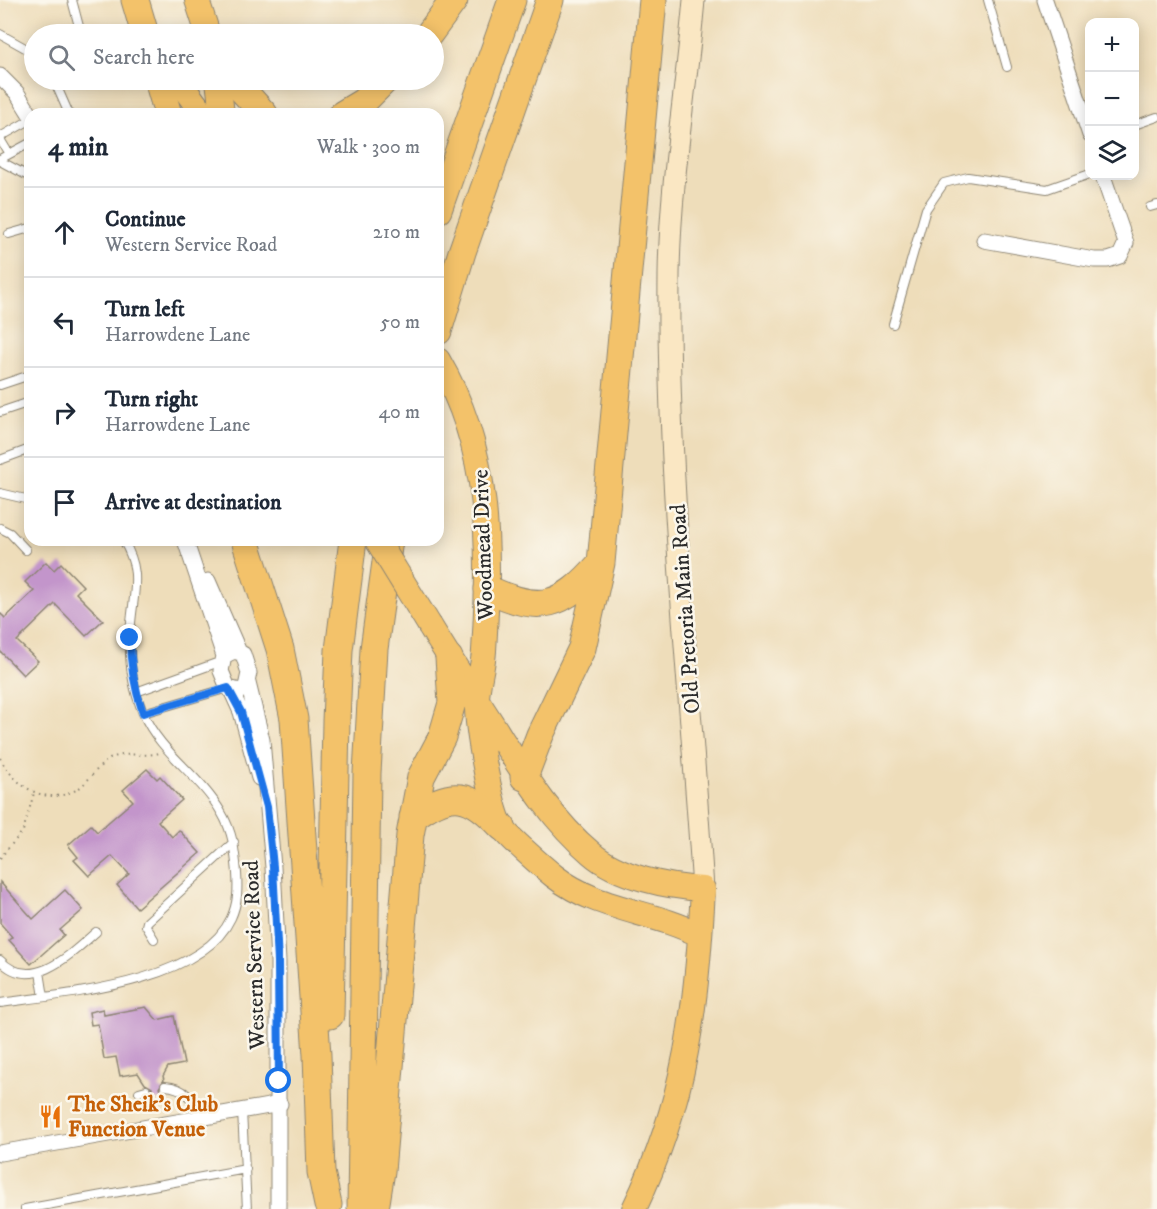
<!DOCTYPE html>
<meta charset="utf-8">
<style>
:root{--surface:#fff;--page:#f6f6f7;--text:#1f2937;--muted:#747a83;--line:#e0e1e3}
body{margin:0;font-family:"IM FELL DW Pica",serif;background:var(--page);color:var(--text)}
.controls{position:absolute;right:18px;top:18px;display:grid;overflow:hidden;border-radius:12px;box-shadow:0 3px 15px #0003}
.controls button{width:54px;height:54px;display:grid;place-items:center;padding:0;border:0;border-bottom:2px solid var(--line);background:var(--surface);color:var(--text);font:30px sans-serif}
.stop{position:absolute;width:18px;height:18px;margin:-14px;border:4px solid #1a73e8;border-radius:50%;background:#fff}
.stop.end{background:#1a73e8;border-color:#fff;box-shadow:0 2px 6px #0008}
.list{margin:0;padding:0;list-style:none}
h2{display:flex;justify-content:space-between;align-items:center;height:78px;margin:0;padding:0 24px;font-size:26px}
h2 small{font-size:20px;font-weight:400;color:var(--muted)}
.list li{display:grid;grid-template-columns:39px 1fr auto;gap:18px;align-items:center;box-sizing:border-box;height:90px;padding:0 24px;border-top:2px solid var(--line)}
.list b{display:block;font-size:22px;white-space:nowrap}
.list p{margin:0;font-size:20px;white-space:nowrap;color:var(--muted)}
.list em{font-size:20px;font-style:normal;color:var(--muted)}
.icon{flex:none;width:33px;height:33px;fill:none;stroke:currentColor;stroke-width:2;stroke-linecap:round;stroke-linejoin:round}
.map{position:relative;flex:none;width:1157px;height:1209px;overflow:hidden}
.search{position:absolute;background:var(--surface);box-shadow:0 3px 15px #0003;left:24px;top:24px;width:420px;height:66px;display:flex;align-items:center;gap:15px;box-sizing:border-box;padding:0 21px;border-radius:33px;color:var(--muted);font-size:22px}
.panel{position:absolute;background:var(--surface);box-shadow:0 3px 15px #0003;left:24px;top:108px;width:420px;height:438px;border-radius:18px}
.map>svg:first-child{display:block}
</style>
<div class="map">
<svg width="1157" height="1209" viewBox="0 0 1157 1209">
<rect width="100%" height="100%" fill="#fbf7ec"/>
<filter id="ink" filterUnits="userSpaceOnUse"><feTurbulence type="fractalNoise" baseFrequency=".0167" numOctaves="2"/><feDisplacementMap in="SourceGraphic" scale="12" xChannelSelector="R" yChannelSelector="G"/><feConvolveMatrix kernelMatrix="1 2 1 2 8 2 1 2 1" color-interpolation-filters="sRGB"/></filter>
<filter id="wash" filterUnits="userSpaceOnUse"><feTurbulence type="fractalNoise" baseFrequency=".008" numOctaves="4" result="noise"/><feDisplacementMap in="SourceGraphic" scale="24" xChannelSelector="R" yChannelSelector="G"/><feGaussianBlur stdDeviation="1.35" result="paint"/><feColorMatrix in="noise" values="0 0 0 0 0 0 0 0 0 0 0 0 0 0 0 0 0 1.4 0 .05"/><feComposite in="paint" operator="in"/></filter>
<g filter="url(#wash)">
<rect width="100%" height="100%" fill="#eeddba"/>
<g id="blocks">
<path fill="#c395cb" d="M46,562L54,570L61,563L83,586L76,593L103,620L86,636L55,604L17,641L38,661L23,675L0,651V613L5,618L34,591L25,582Z
M147,769L157,779L160,776L182,800L158,821L172,837L179,830L200,853L137,908L117,885L129,874L112,856L89,876L74,860L78,857L68,845L91,825L97,832L133,801L123,790Z
M0,882L33,919L65,890L83,910L60,930L64,935L31,964L9,940L12,937L0,923Z
M146,1007L157,1020L174,1016L184,1064L168,1067L163,1076L164,1080L159,1088L166,1092L167,1098L148,1102L147,1096L151,1094L152,1088L145,1084L138,1073L120,1076L116,1057L104,1059L98,1024L91,1025L89,1012L103,1009L104,1015Z"/>
</g>
</g>
<g filter="url(#ink)">
<use href="#blocks" fill-opacity="0" stroke="#8c8472" stroke-width="1.5"/>
<g fill="none" stroke-linecap="round" stroke-linejoin="round">
<defs>
<path id="lane" d="M72,0L81,34
M988,0L1007,67
M0,34L34,53
M54,80L69,114
M1134,125L1157,117
M0,137L30,120
M0,139L9,154
M0,159L30,143
M0,161L30,177
M1150,207L1157,205
M9,234L30,228
M893,324L926,209L944,183L968,177L1047,189L1090,174
M0,385L30,375
M0,412L30,402
M0,460L30,449
M0,493L30,500
M0,528L10,533L26,550
M136,692L222,661
M143,713L228,688
M154,939L146,926L147,922L234,842
M0,960C31,994 71,954 96,932
M40,972L44,997
M0,1003C63,994 201,984 231,918C238,903 238,889 237,873C235,851 233,832 221,812C200,775 160,753 143,713C131,685 128,652 131,623C134,590 142,571 123,540
M165,1086C185,1087 194,1100 201,1118
M139,1092L146,1090
M242,1111L247,1209
M25,1209L246,1169"/>
<path id="street" d="M1045,0L1090,135
M0,76L17,93L30,114
M984,240L1094,260H1108L1120,256L1126,243L1103,176
M185,540L224,656
M208,581L239,652
M234,651L243,654L249,673L246,687L240,691L228,688L221,671L224,656Z
M248,683L262,740L273,867L278,962V1209
M231,690L241,712L259,778
M0,1153L280,1104"/>
<path id="secondary" d="M694,0C686,92 670,183 669,275C667,480 690,685 703,889"/>
<path id="primary" d="M197,0L208,34
M178,80L203,114
M218,80L222,114
M438,360C492,452 490,548 484,651C483,668 477,684 477,701C476,727 490,802 501,826C506,835 544,868 554,876C599,911 651,910 700,935
M430,626C453,664 478,701 501,738C527,779 553,821 591,853C618,877 668,887 703,889C697,1007 686,1101 634,1209"/>
<path id="highway" d="M135,0L145,34
M429,34L454,0
M158,80L168,114
M233,80L264,114
M343,114L363,102L385,80
M438,210L512,0
M438,331L462,252L550,0
M245,540L280,649L294,719L317,1055L321,1172L328,1205
M488,589C541,614 562,607 600,564
M524,777L540,735L582,648L601,563L653,0
M413,817C452,788 470,792 502,827
M330,1015L336,721L339,650L353,540
M361,1209L367,773L374,649L389,540
M375,1209L381,1171L410,835L421,777L442,737L452,703L449,658"/>
</defs>
<use href="#lane" stroke="#8c8472" stroke-width="10"/>
<use href="#street" stroke="#8c8472" stroke-width="17"/>
<use href="#secondary" stroke="#8c8472" stroke-width="23"/>
<use href="#primary" stroke="#8c8472" stroke-width="26"/>
<use href="#highway" stroke="#8c8472" stroke-width="29"/>
<path stroke="#8c8472" stroke-width="2" stroke-dasharray="1.5 4.5" stroke-linecap="butt" d="M0,758C14,784 41,805 72,792C88,786 96,764 114,757C127,752 145,757 159,753
M0,858L23,831L34,793"/>
<use href="#lane" stroke="#fff" stroke-width="8"/>
<use href="#street" stroke="#fff" stroke-width="15"/>
<use href="#secondary" stroke="#fae7c3" stroke-width="21"/>
<use href="#primary" stroke="#f3c26a" stroke-width="24"/>
<use href="#highway" stroke="#f3c26a" stroke-width="27"/>
<defs>
<path id="primary-bridge" d="M377,540L430,626"/>
</defs>
<use href="#primary-bridge" stroke="#8c8472" stroke-width="26" stroke-linecap="butt"/>
<use href="#primary-bridge" stroke="#f3c26a" stroke-width="24"/>
</g>
</g>
<g fill="none" stroke-linecap="round" stroke-linejoin="round" filter="url(#ink)">
<path stroke="#1a73e8" stroke-width="8" d="M130,638C130,664 135,689 143,713L228,688L241,712L267,807L273,867L278,962L279,1081"/>
</g>
<defs>
<symbol id="restaurant-bare" viewBox="-9 -9 18 18"><path d="M-5-6h1v4h1v-4h1v4h1v-4h1v5L-1.5 .5V6h-2V.5L-5-1ZM5-6V6H3V1.5H1.5Q1.5-4 5-6Z" fill="#e8710a" stroke="#fbf7ec" stroke-width="2.5" paint-order="stroke"/></symbol>
</defs>
<g fill-rule="evenodd">
<use href="#restaurant-bare" x="34" y="1100" width="33" height="33"/>
</g>
<g text-anchor="middle" stroke-width="5" stroke-linejoin="round" paint-order="stroke">
<g font-size="22" fill="#2b2b2b" stroke="#fbf7ec">
<text transform="translate(482 545) rotate(-92)" y="8">Woodmead Drive</text>
<text transform="translate(684 609) rotate(-94)" y="8">Old Pretoria Main Road</text>
<text transform="translate(253 955) rotate(-92)" y="8">Western Service Road</text>
</g>
<g font-size="22" font-weight="bold" fill="#c56008" stroke="#fbf7ec" text-anchor="start">
<text x="68" y="1111">The Sheik's Club<tspan x="68" dy="25">Function Venue</tspan></text>
</g>
</g>
</svg>
<div class="controls">
<button>+</button>
<button>−</button>
<button><svg class="icon" aria-label="layers" viewBox="0 0 24 24"><path d="M12 4l9 5-9 5-9-5zM3 14l9 5 9-5"/></svg></button>
</div>
<div class="stop" style="left:279px;top:1081px"></div>
<div class="stop end" style="left:130px;top:638px"></div>
<div class="search"><svg class="icon" aria-label="search" viewBox="0 0 24 24"><circle cx="10" cy="10" r="6"/><path d="M15 15l6 6"/></svg>Search here</div>
<section class="panel">
<h2>4 min<small>Walk · 300 m</small></h2>
<ul class="list">
<li><svg class="icon" aria-label="ahead" viewBox="0 0 24 24"><path d="M12 20V5M6 11l6-6 6 6"/></svg><div><b>Continue</b><p>Western Service Road</p></div><em>210 m</em></li>
<li><svg class="icon" aria-label="left" viewBox="0 0 24 24"><path d="M17 20v-9H6M10 6l-5 5 5 5"/></svg><div><b>Turn left</b><p>Harrowdene Lane</p></div><em>50 m</em></li>
<li><svg class="icon" aria-label="right" viewBox="0 0 24 24"><path d="M7 20v-9h11M14 6l5 5-5 5"/></svg><div><b>Turn right</b><p>Harrowdene Lane</p></div><em>40 m</em></li>
<li><svg class="icon" aria-label="arrive" viewBox="0 0 24 24"><path d="M6 21V4h12l-3 4 3 4H6"/></svg><div><b>Arrive at destination</b></div></li>
</ul>
</section>
</div>
